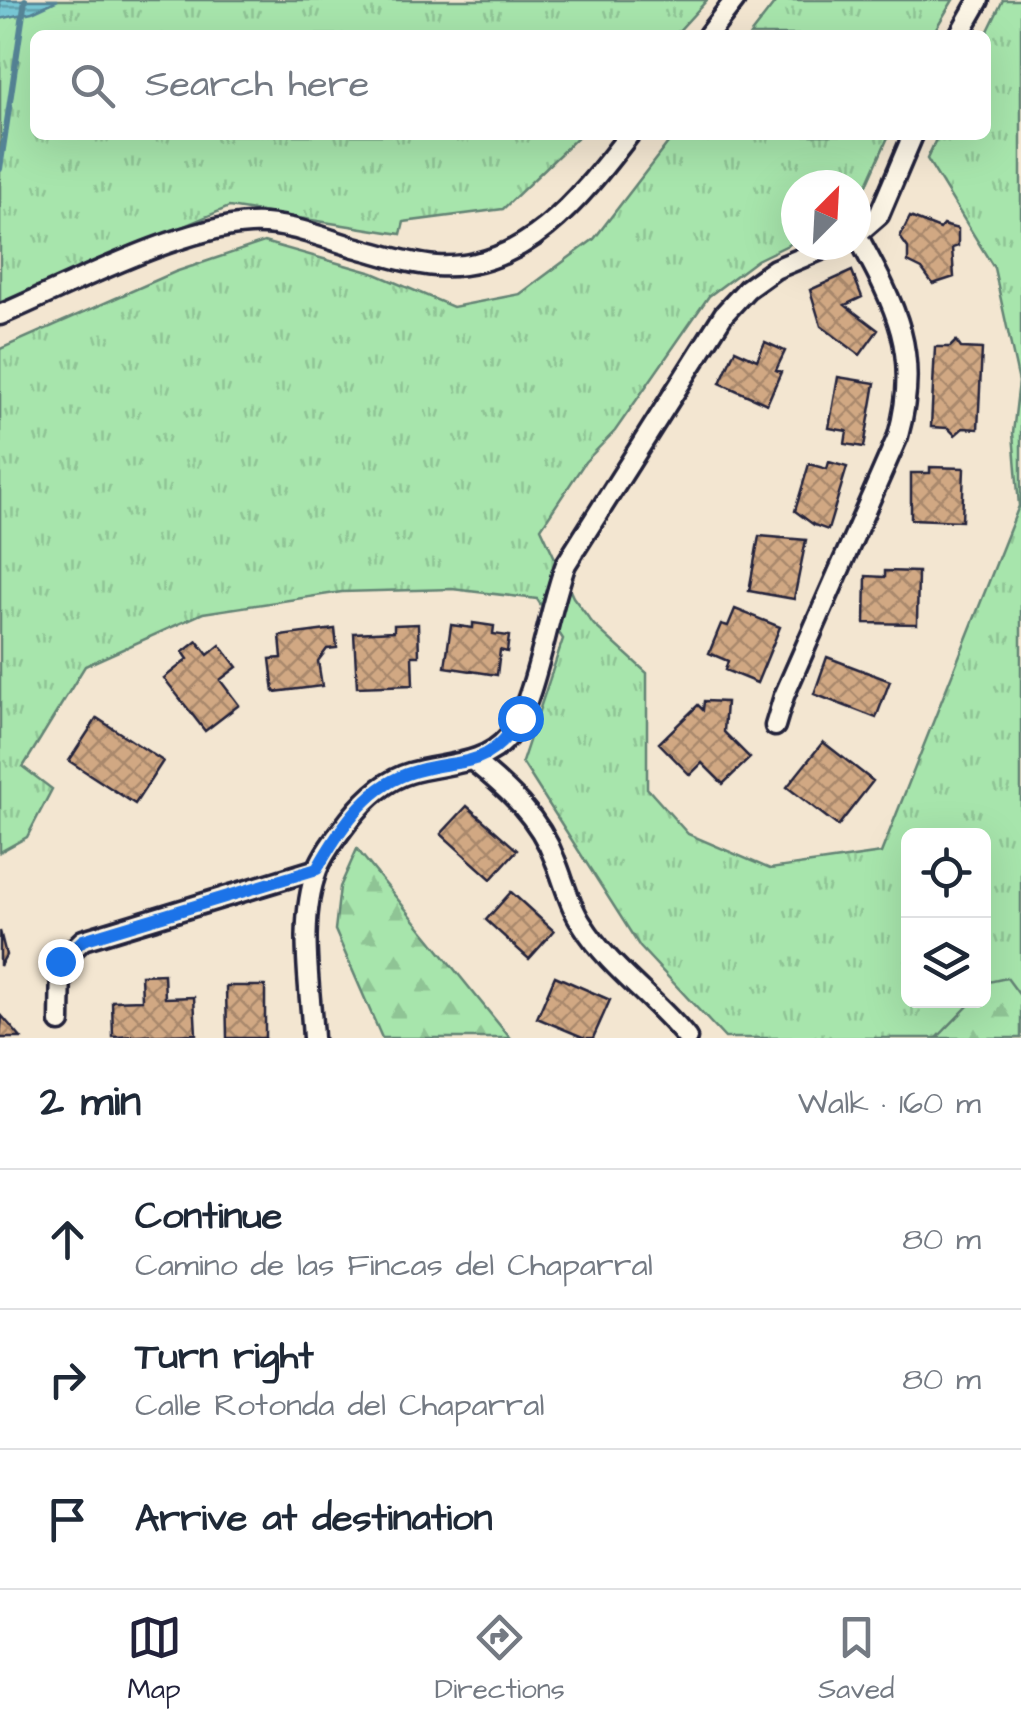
<!DOCTYPE html>
<meta charset="utf-8">
<style>
:root{--surface:#fff;--page:#f2f2f3;--text:#1f2937;--muted:#747a83;--line:#e0e1e3;--accent:#22223b}
body{margin:0;font-family:"Architects Daughter",sans-serif;background:var(--page);color:var(--text)}
.controls{position:absolute;right:30px;bottom:30px;display:grid;overflow:hidden;border-radius:15px;box-shadow:0 10px 40px #0002}
.controls button{width:90px;height:90px;display:grid;place-items:center;padding:0;border:0;border-bottom:2px solid var(--line);background:var(--surface);color:var(--text);font:50px sans-serif}
.compass{position:absolute;left:781px;top:170px;width:90px;height:90px;border-radius:50%;background:var(--surface);box-shadow:0 10px 40px #0002;rotate:24deg}
.stop{position:absolute;width:30px;height:30px;margin:-22px;border:8px solid #1a73e8;border-radius:50%;background:#fff}
.stop.end{background:#1a73e8;border-color:#fff;box-shadow:0 2px 10px #0008}
.list{margin:0;padding:0;list-style:none}
h2{display:flex;justify-content:space-between;align-items:center;height:130px;margin:0;padding:0 40px;font-size:42px}
h2 small{font-size:32px;font-weight:400;color:var(--muted)}
.list li{display:grid;grid-template-columns:65px 1fr auto;gap:30px;align-items:center;box-sizing:border-box;height:140px;padding:0 40px;border-top:2px solid var(--line)}
.list b{display:block;font-size:38px;white-space:nowrap}
.list p{margin:0;font-size:32px;white-space:nowrap;color:var(--muted)}
.list em{font-size:32px;font-style:normal;color:var(--muted)}
.icon{flex:none;width:55px;height:55px;fill:none;stroke:currentColor;stroke-width:2;stroke-linecap:round;stroke-linejoin:round}
.map{position:relative;flex:none;width:1021px;height:1038px;overflow:hidden}
.search{position:absolute;background:var(--surface);box-shadow:0 10px 40px #0002;left:30px;right:30px;top:30px;height:110px;display:flex;align-items:center;gap:25px;box-sizing:border-box;padding:0 35px;border-radius:15px;color:var(--muted);font-size:38px}
.sheet{height:550px;background:var(--surface)}
nav{display:flex;justify-content:space-around;align-items:center;box-sizing:border-box;height:140px;border-top:2px solid var(--line);background:var(--surface);font-size:28px;color:var(--muted)}
nav a{display:grid;justify-items:center;gap:5px}
nav .on{color:var(--accent)}
.map>svg:first-child{display:block}
</style>
<div class="map">
<svg width="1021" height="1038" viewBox="0 0 1021 1038">
<defs>
<pattern id="grass-tufts" width="24" height="20" patternUnits="userSpaceOnUse" patternTransform="scale(2.5)"><rect width="24" height="20" fill="#a7e5ac"/><path d="M3 7l-1-3M5 7V3M7 7l1-3M15 17l-1-3M17 17v-4M19 17l1-3" fill="none" stroke="#8fc495"/></pattern>
<pattern id="forest-firs" width="22" height="20" patternUnits="userSpaceOnUse" patternTransform="scale(2.5)"><rect width="22" height="20" fill="#a7e5ac"/><path d="M5 1l3.5 6h-7zM16 11l3.5 6h-7z" fill="#8fc495"/></pattern>
<pattern id="water-rules" width="6" height="5" patternUnits="userSpaceOnUse" patternTransform="scale(2.5)"><rect width="6" height="5" fill="#77c6d3"/><path d="M0 2.5h6" fill="none" stroke="#61a0ac"/></pattern>
<pattern id="building-cross-hatch" width="8" height="8" patternUnits="userSpaceOnUse" patternTransform="scale(2.5)"><rect width="8" height="8" fill="#d1a883"/><path d="M0 0l8 8M0 8l8-8" fill="none" stroke="#a9886c"/></pattern>
</defs>
<rect width="100%" height="100%" fill="#f3e6d1"/>
<filter id="ink" filterUnits="userSpaceOnUse"><feTurbulence type="fractalNoise" baseFrequency=".01" numOctaves="2"/><feDisplacementMap in="SourceGraphic" scale="20" xChannelSelector="R" yChannelSelector="G"/><feConvolveMatrix kernelMatrix="1 2 1 2 8 2 1 2 1" color-interpolation-filters="sRGB"/></filter>
<g filter="url(#ink)">
<path fill="url(#grass-tufts)" stroke="#648474" stroke-width="2.5" fill-rule="evenodd" d="M0,0H707L675,35H35V135H580L503,209L404,222L401,234L229,207L0,304Z
M777,0H953L932,35H750Z
M1003,0H1021V1038H725L640,947L522,762L563,639L537,599L452,589L342,592L203,613L85,666L23,767L52,789L27,837L0,852V349L175,272L264,242L373,273L453,307L520,294L594,239L674,135H889L861,198L856,203V185H796V241L757,260L709,296L615,431L585,462L541,528L573,597L594,625L647,673V788L688,834L770,869L881,853L1019,506L1013,433L1019,382L994,268L927,159L938,135H986V35ZM908,836H984V1001H908Z"/>
<path fill="url(#forest-firs)" stroke="#648474" stroke-width="2.5" d="M357,849L510,1038H382L335,930L340,887Z
M1007,978L1021,997V1038H937L973,1001H984V988L988,982Z"/>
<path fill="url(#water-rules)" stroke="#558496" stroke-width="2.5" d="M0,0H58L32,12L0,19Z"/>
<g fill="none" stroke-linecap="round" stroke-linejoin="round">
<path stroke="#558496" stroke-width="6" d="M0,169L25,0"/>
</g>
<path fill="url(#building-cross-hatch)" stroke="#22223b" stroke-width="2.5" d="M910,217L940,229L943,225L958,229V246L952,248L954,277L933,284L922,269L908,262V248L900,237Z
M852,271L862,297L845,305L878,330L860,355L821,326L810,290Z
M956,341L961,348L982,349L978,429L963,428L955,435L948,428L931,427L935,347H950Z
M765,342L785,351L776,370L781,372L767,404L720,383L735,350L757,360Z
M838,377L875,383L864,447L845,444L847,431L829,428Z
M829,462L847,467L828,530L814,525L795,511L809,464L827,469Z
M930,467L964,468L962,521L911,519V473H930Z
M759,536L806,540L794,599L749,591Z
M885,571L918,572L917,624L865,623L866,576L885,577Z
M735,609L780,627L757,683L725,670L728,661L709,653L721,624L728,626Z
M473,623L494,626L493,634L509,636L507,652L500,650L497,675L445,667L451,625L473,628Z
M418,624L419,656H412L413,685L357,687L354,633L394,631V625Z
M335,629L337,648L327,649L318,661L322,686L274,692L270,659L282,658L280,636Z
M197,641L208,655L220,645L237,667L220,680L239,705L205,731L164,678L188,659L183,652Z
M827,657L890,681L876,718L814,694Z
M704,701L726,702L724,732L750,758L723,784L702,763L690,775L659,743L698,705L703,710Z
M97,718L163,761L135,804L69,761Z
M823,742L873,781L838,826L787,787Z
M467,806L517,850L491,879L441,834Z
M511,892L554,931L529,959L486,920Z
M0,931L6,955L0,966Z
M164,974L165,998L194,997L196,1034L113,1037L112,1001L142,1000L141,975Z
M555,976L610,1000L593,1038H585L537,1018Z
M226,986H265V1038H227Z
M2,1016L15,1031L21,1038H0Z"/>
<g fill="none" stroke-linecap="round" stroke-linejoin="round">
<defs>
<path id="minor" d="M708,35L735,0
M959,35L979,0
M856,235L879,215L913,135
M0,315C66,287 181,227 250,224C286,222 321,237 354,247C381,254 408,264 436,266C524,272 581,197 629,135
M775,726L784,696L898,436C921,353 896,307 857,235
M472,760C507,788 539,817 555,860C564,881 569,905 582,924C609,968 655,998 687,1038
M60,1022L61,961L83,940L317,869
M313,1038C310,985 298,921 317,870C324,852 338,835 350,819C365,800 386,780 410,773C444,763 484,766 508,737C536,704 548,610 566,564L724,314L747,289L775,269L833,245"/>
</defs>
<use href="#minor" stroke="#22223b" stroke-width="25"/>
<use href="#minor" stroke="#fcf5e5" stroke-width="18"/>
</g>
</g>
<g fill="none" stroke-linecap="round" stroke-linejoin="round" filter="url(#ink)">
<path stroke="#1a73e8" stroke-width="12" d="M60,961L83,940L317,869C338,832 365,789 407,774C460,755 485,775 520,718"/>
</g>
</svg>
<div class="controls">
<button><svg class="icon" aria-label="locate" viewBox="0 0 24 24"><circle cx="12" cy="12" r="6"/><path d="M12 2v4M12 18v4M2 12h4M18 12h4"/></svg></button>
<button><svg class="icon" aria-label="layers" viewBox="0 0 24 24"><path d="M12 4l9 5-9 5-9-5zM3 14l9 5 9-5"/></svg></button>
</div>
<svg class="compass" viewBox="-18 -18 36 36"><path d="M0-13l5 13h-10z" fill="#e53935"/><path d="M0 13l5-13h-10z" fill="#747a83"/></svg>
<div class="stop" style="left:520px;top:718px"></div>
<div class="stop end" style="left:60px;top:961px"></div>
<div class="search"><svg class="icon" aria-label="search" viewBox="0 0 24 24"><circle cx="10" cy="10" r="6"/><path d="M15 15l6 6"/></svg>Search here</div>
</div>
<section class="sheet">
<h2>2 min<small>Walk · 160 m</small></h2>
<ul class="list">
<li><svg class="icon" aria-label="ahead" viewBox="0 0 24 24"><path d="M12 20V5M6 11l6-6 6 6"/></svg><div><b>Continue</b><p>Camino de las Fincas del Chaparral</p></div><em>80 m</em></li>
<li><svg class="icon" aria-label="right" viewBox="0 0 24 24"><path d="M7 20v-9h11M14 6l5 5-5 5"/></svg><div><b>Turn right</b><p>Calle Rotonda del Chaparral</p></div><em>80 m</em></li>
<li><svg class="icon" aria-label="arrive" viewBox="0 0 24 24"><path d="M6 21V4h12l-3 4 3 4H6"/></svg><div><b>Arrive at destination</b></div></li>
</ul>
</section>
<nav>
<a class="on"><svg class="icon" aria-label="map" viewBox="0 0 24 24"><path d="M3 6l6-2 6 2 6-2v14l-6 2-6-2-6 2zM9 4v14M15 6v14"/></svg>Map</a>
<a><svg class="icon" aria-label="directions" viewBox="0 0 24 24"><path d="M12 3l9 9-9 9-9-9zM9 14v-3h6M13 9l2 2-2 2"/></svg>Directions</a>
<a><svg class="icon" aria-label="saved" viewBox="0 0 24 24"><path d="M7 4h10v16l-5-4-5 4z"/></svg>Saved</a>
</nav>
